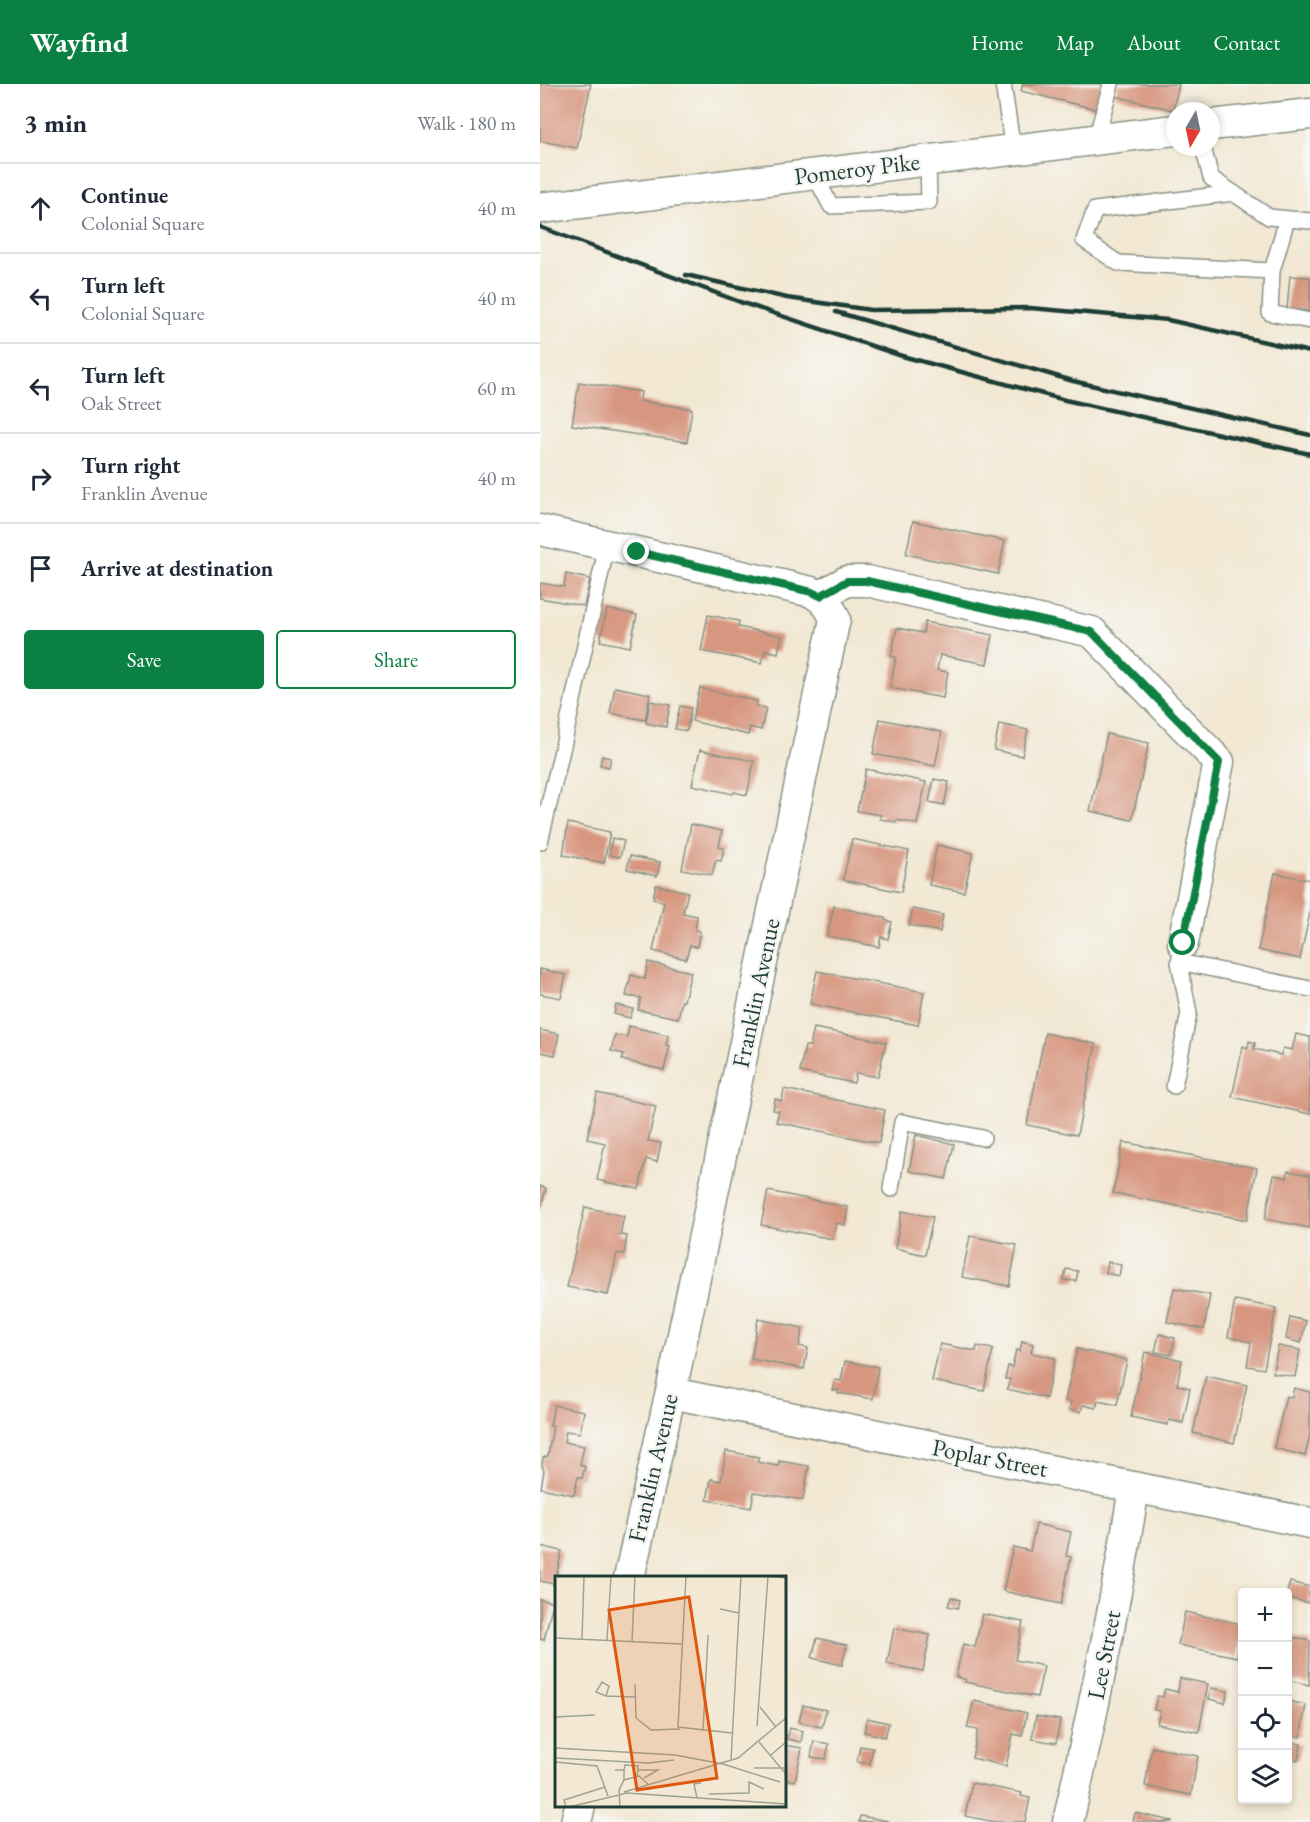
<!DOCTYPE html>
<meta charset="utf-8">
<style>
:root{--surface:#fff;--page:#f2f2f3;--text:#1f2937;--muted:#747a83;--line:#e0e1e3;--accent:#0b8043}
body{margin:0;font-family:"EB Garamond",serif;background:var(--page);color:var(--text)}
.controls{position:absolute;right:18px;bottom:18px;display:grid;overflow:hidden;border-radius:6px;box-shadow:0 3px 9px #0003}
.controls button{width:54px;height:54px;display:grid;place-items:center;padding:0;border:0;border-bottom:2px solid var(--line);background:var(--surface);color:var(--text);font:30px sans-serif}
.compass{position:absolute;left:626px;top:18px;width:54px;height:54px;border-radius:50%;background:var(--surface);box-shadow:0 3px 9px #0003;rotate:189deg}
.stop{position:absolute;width:18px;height:18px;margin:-14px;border:4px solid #0b8043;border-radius:50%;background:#fff}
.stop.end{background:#0b8043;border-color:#fff;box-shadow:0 2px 6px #0008}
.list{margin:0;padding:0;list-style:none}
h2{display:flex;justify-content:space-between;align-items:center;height:78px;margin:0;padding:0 24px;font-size:26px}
h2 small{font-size:20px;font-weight:400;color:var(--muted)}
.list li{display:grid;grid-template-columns:39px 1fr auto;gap:18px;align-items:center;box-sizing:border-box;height:90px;padding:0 24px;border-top:2px solid var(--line)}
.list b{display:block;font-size:22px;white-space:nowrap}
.list p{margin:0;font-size:20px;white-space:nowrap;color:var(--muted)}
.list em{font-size:20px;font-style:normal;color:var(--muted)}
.actions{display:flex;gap:12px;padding:18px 24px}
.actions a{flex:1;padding:14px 0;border:2px solid var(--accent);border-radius:6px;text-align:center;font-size:21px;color:var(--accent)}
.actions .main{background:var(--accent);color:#fff}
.icon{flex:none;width:33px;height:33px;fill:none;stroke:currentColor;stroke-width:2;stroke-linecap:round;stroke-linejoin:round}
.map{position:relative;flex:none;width:770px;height:1738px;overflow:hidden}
header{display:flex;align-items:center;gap:36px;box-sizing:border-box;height:84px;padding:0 30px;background:var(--accent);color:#fff}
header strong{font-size:28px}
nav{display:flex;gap:33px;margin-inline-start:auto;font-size:21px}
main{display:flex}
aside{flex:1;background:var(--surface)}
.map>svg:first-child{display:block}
</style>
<header>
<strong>Wayfind</strong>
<nav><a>Home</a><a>Map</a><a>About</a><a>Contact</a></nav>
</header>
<main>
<aside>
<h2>3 min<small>Walk · 180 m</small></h2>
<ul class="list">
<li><svg class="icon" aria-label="ahead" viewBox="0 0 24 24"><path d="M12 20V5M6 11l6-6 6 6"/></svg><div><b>Continue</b><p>Colonial Square</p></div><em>40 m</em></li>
<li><svg class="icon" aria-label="left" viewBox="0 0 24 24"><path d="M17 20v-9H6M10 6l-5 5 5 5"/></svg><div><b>Turn left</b><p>Colonial Square</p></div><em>40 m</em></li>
<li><svg class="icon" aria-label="left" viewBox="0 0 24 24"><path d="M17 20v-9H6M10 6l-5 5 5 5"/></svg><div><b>Turn left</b><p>Oak Street</p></div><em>60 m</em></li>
<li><svg class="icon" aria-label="right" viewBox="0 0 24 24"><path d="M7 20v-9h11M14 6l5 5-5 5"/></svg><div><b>Turn right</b><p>Franklin Avenue</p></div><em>40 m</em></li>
<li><svg class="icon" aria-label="arrive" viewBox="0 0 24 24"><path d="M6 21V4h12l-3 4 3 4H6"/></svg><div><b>Arrive at destination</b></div></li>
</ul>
<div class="actions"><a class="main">Save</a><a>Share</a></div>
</aside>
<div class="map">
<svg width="770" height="1738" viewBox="0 0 770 1738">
<rect width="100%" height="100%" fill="#f6f6f2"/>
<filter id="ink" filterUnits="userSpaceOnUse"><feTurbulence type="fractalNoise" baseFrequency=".0167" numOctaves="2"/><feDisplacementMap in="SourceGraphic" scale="12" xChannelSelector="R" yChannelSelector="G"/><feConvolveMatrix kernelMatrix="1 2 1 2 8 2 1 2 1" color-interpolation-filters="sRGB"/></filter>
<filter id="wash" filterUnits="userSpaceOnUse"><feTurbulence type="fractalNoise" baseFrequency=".008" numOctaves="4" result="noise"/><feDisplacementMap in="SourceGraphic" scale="24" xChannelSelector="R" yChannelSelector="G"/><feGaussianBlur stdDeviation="1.35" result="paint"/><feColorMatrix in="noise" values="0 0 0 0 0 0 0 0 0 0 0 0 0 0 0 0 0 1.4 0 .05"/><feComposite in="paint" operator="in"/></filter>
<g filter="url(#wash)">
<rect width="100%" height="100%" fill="#f2e8d3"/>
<g id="blocks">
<path fill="#d7967f" d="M0,0H51L37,64L0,57Z
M483,0H565L559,26L481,7Z
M578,0H639L633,26L575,12Z
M750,192L770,193V227L747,225Z
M39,298L101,308L100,317L152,325L147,358L32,341Z
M373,437L465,457L458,490L366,470Z
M26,490L50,495L44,522L0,514V499L24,503Z
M67,525L97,531L90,563L60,557Z
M168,531L199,537L198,543L242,552L238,569L225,566L222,579L161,567Z
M385,538L453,551L447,580L400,571L397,586L408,588L403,614L350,604L356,573L351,572L357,544L383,549Z
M75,603L110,610L105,636L70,629Z
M160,604L217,617L216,622L226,624L221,646L210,643L208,651L152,637Z
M110,617L130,621L126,643L106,639Z
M140,622L151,624L147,647L135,645Z
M340,635L402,648L395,682L333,670Z
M459,640L488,646L482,672L454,666Z
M567,650L609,659L592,736L550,727Z
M160,666L214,677L207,711L194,708L193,710L152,701Z
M62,672L71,674L69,683L60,681Z
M326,685L386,698L377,740L357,736L356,738L340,735L341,731L317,727Z
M394,695L409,698L404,721L389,718Z
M28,739L70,748L64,779L23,771Z
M151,740L182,747L179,763L184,764L181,777L176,776L172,791L142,785Z
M72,754L84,757L80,773L69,771Z
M312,755L369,767L361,808L303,796Z
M397,761L433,769L424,808L389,801Z
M90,772L120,778L117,792L87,785Z
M735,789L770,796V829L760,875L718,866Z
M116,801L148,808L143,829L157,832L155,846L160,847L157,863L150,861L146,875L113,867L124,818L113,815Z
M294,822L345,834V836L352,838L348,855L341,853L339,863L287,852Z
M373,825L403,831L400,848L369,841Z
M108,878L151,888L144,917H142L138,934L98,926L101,914L86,912L91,891L105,895Z
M0,885L26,891L21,914L0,910Z
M277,887L384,908L378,941L270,920Z
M76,921L93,925L90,934L74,930Z
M89,942L128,951L126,961L130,962L124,986L82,976L84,970L71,967L75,951L87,953Z
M274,944L346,958L338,993L316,989L314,999L260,988L265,962H270Z
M0,946L19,950L15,971L0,968Z
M505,949L556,960L537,1051L487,1041Z
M756,950L770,953V1030L692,1013L703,962L708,964L709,957L715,959L714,965L741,971L743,964L752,966Z
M244,1005L345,1026L339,1059L236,1038L239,1027L233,1026L235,1015L242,1017Z
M57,1009L116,1022L108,1057L121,1059L117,1078L106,1075L99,1105L57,1096L65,1059L47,1055Z
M376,1051L414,1060L406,1095L369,1087Z
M583,1058L717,1084L707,1136L573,1109Z
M748,1087L770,1091V1144L725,1135L734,1091L747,1094Z
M0,1102L6,1104L1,1124H0Z
M228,1107L308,1123L305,1141L296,1139L293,1155L221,1141Z
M45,1123L84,1132L80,1151L87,1152L84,1170L77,1169L68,1211L27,1203Z
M362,1127L393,1133L385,1171L355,1164Z
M430,1152L477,1161L469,1202L422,1193Z
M568,1178L581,1181L579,1192L566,1189Z
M526,1185L538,1187L536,1197L524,1196Z
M634,1204L670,1211L664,1245L627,1238Z
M695,1216L736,1224L724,1285L707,1282L711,1258L688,1253Z
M750,1233L766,1237L761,1259L746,1255Z
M218,1235L263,1244L259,1262L268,1264L264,1285L211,1275Z
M619,1250L635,1254L631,1271L615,1268Z
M482,1257L493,1260L491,1269L515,1274L506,1314L467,1305L470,1295H465L468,1282L472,1283L476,1266L480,1267Z
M400,1260L436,1267L437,1262L453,1265L444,1307L392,1297Z
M738,1262L760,1266L755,1293L733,1289Z
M537,1265L587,1276L577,1321L558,1317L556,1324L543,1321L541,1328L529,1326L531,1318L525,1317Z
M605,1268L642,1276L637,1301L650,1304L643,1339L629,1336L628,1341L591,1333Z
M305,1277L338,1283L333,1315L298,1309L299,1306H293L295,1296L301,1297Z
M666,1292L707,1301L694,1359L653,1349Z
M754,1304L770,1308V1351L765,1372L734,1364L746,1312L752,1313Z
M14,1321L44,1327L40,1349L26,1347L24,1358L44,1362L40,1381L45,1383L42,1394L38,1393L34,1411L1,1404L4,1387L2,1381L3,1374L8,1372L13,1342H10Z
M186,1367L219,1373L217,1378L238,1382L239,1377L269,1382L263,1416L214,1408L211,1424L167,1416L171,1395L181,1397Z
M496,1440L531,1448L526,1472L531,1473L521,1520L463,1507L473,1463L490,1467Z
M0,1462L22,1467L14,1500L0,1497Z
M750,1498L770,1503L768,1519L748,1514L747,1508Z
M411,1513L420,1516L418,1524L408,1522Z
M0,1515L13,1518L4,1556L0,1555Z
M645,1528L702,1540L697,1573L638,1561Z
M442,1530L483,1538L475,1576L504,1582L497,1613L425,1598V1595L416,1593L423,1560L435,1563Z
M354,1544L390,1551L383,1587L347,1580Z
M748,1552L770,1557L769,1601L748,1596Z
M277,1554L307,1561L302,1581L272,1574Z
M640,1594L668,1600L659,1648L617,1640L620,1627L614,1626L617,1612L623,1613L625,1605L638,1608Z
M671,1604L688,1607L685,1619L669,1615Z
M434,1617L487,1629L482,1652L473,1650L466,1682L432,1674L438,1646L427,1644Z
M748,1617L766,1621L760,1653L748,1651Z
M263,1621L286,1626L282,1643L259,1638Z
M496,1632L520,1636L516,1659L492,1655Z
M327,1634L349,1639L345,1653L324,1648Z
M249,1644L263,1647L261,1658L247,1655Z
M274,1657L289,1660L286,1675L271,1673Z
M748,1657L761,1660L758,1676L748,1674Z
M244,1661L262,1664L255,1697L244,1695Z
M320,1662L333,1664L330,1680L317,1678Z
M612,1663L658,1672L651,1711L605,1702Z
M432,1699L482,1709L481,1712L490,1714L485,1738H455L425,1732Z
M595,1729L632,1737L631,1738H593Z
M320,1732L348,1737V1738H319Z"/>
</g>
</g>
<g filter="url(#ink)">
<use href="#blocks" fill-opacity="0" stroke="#889284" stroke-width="1.5"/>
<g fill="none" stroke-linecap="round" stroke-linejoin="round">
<defs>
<path id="lane" d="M463,0L473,66
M556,55L571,0
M663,63L671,94L729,133L770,137
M274,90L291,122L389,118L388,76
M694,109L555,126L544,156L578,179L732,187L747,135
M732,187L730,229L770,237
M0,758L23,662L67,461
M639,878L770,905
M634,1002L649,929L639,878L643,859
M351,1105L362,1038L443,1054"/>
<path id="street" d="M671,41L770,30
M0,124L635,46
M0,446L272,508C284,515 290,522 295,535L131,1307L89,1494
M280,512L307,497H327L552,548L679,678L643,859
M131,1307L146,1312L770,1439
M36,1738L40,1722
M528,1738C553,1627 577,1515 594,1403"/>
</defs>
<use href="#lane" stroke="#889284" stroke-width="18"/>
<use href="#street" stroke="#889284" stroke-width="33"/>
<use href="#lane" stroke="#fff" stroke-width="15"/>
<use href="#street" stroke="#fff" stroke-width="30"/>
<path stroke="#1f3d34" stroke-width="4.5" d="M0,143L200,218L362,272L525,316L770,370
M146,191L247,214L331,226L490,224L628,236L770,268
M296,228L533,297L770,351"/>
</g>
</g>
<g fill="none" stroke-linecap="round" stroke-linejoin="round" filter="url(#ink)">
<path stroke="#0b8043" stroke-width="8" d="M97,468L272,508L280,512L307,497H327L552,548L679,678L643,859"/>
</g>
<g text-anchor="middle" stroke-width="5" stroke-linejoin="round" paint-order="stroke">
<g font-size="24" fill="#1f3d34" stroke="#f6f6f2">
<text transform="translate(317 85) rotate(-7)" y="8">Pomeroy Pike</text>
<text transform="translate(216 909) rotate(-78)" y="8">Franklin Avenue</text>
<text transform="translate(450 1374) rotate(11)" y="8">Poplar Street</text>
<text transform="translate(113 1384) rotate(-77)" y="8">Franklin Avenue</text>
<text transform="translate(564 1571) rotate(-79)" y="8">Lee Street</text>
</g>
</g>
<g transform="translate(15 1492)">
<rect width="231" height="231" fill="#f2e8d3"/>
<path fill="none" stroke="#9ea493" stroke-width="1.5" d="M131,0L123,151L177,157M211,0L231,2M165,33L184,37M0,62L127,68M27,63L29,0M52,64L56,0M77,66L80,0M80,108L81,142L96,154L125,153M51,120L41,116L47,106L54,110L51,120L81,121M205,131L221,151M0,141L40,139M202,150L213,0M148,155L153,59M204,166L231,198M0,172L120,179L168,188L225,206M216,179L231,166M0,182L93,187L119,184M176,184L186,0M0,186L42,190L53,220M199,192H231M60,194H69V204M69,194L70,189L83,190V194M82,200L83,194H103L89,202M69,216L183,182L231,142M154,218L194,217V206L209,213M142,222L139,208L146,207M11,231L9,224L50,211M14,231L72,217L231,228M65,231L64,214L69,204L84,200L93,208"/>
<path fill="#de580e" fill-opacity="0.15" stroke="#de580e" stroke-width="3" d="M134,21L162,202L82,214L54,34Z"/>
<rect width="231" height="231" fill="none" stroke="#1f3d34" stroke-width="3"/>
</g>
</svg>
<div class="controls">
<button>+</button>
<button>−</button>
<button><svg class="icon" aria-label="locate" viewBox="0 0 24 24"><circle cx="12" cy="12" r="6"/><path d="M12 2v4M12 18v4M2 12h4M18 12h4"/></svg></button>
<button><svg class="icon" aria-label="layers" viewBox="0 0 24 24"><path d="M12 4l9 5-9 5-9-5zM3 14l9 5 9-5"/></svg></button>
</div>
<svg class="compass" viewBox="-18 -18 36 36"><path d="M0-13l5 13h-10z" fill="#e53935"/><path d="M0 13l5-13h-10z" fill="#747a83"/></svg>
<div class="stop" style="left:643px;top:859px"></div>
<div class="stop end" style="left:97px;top:468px"></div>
</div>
</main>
